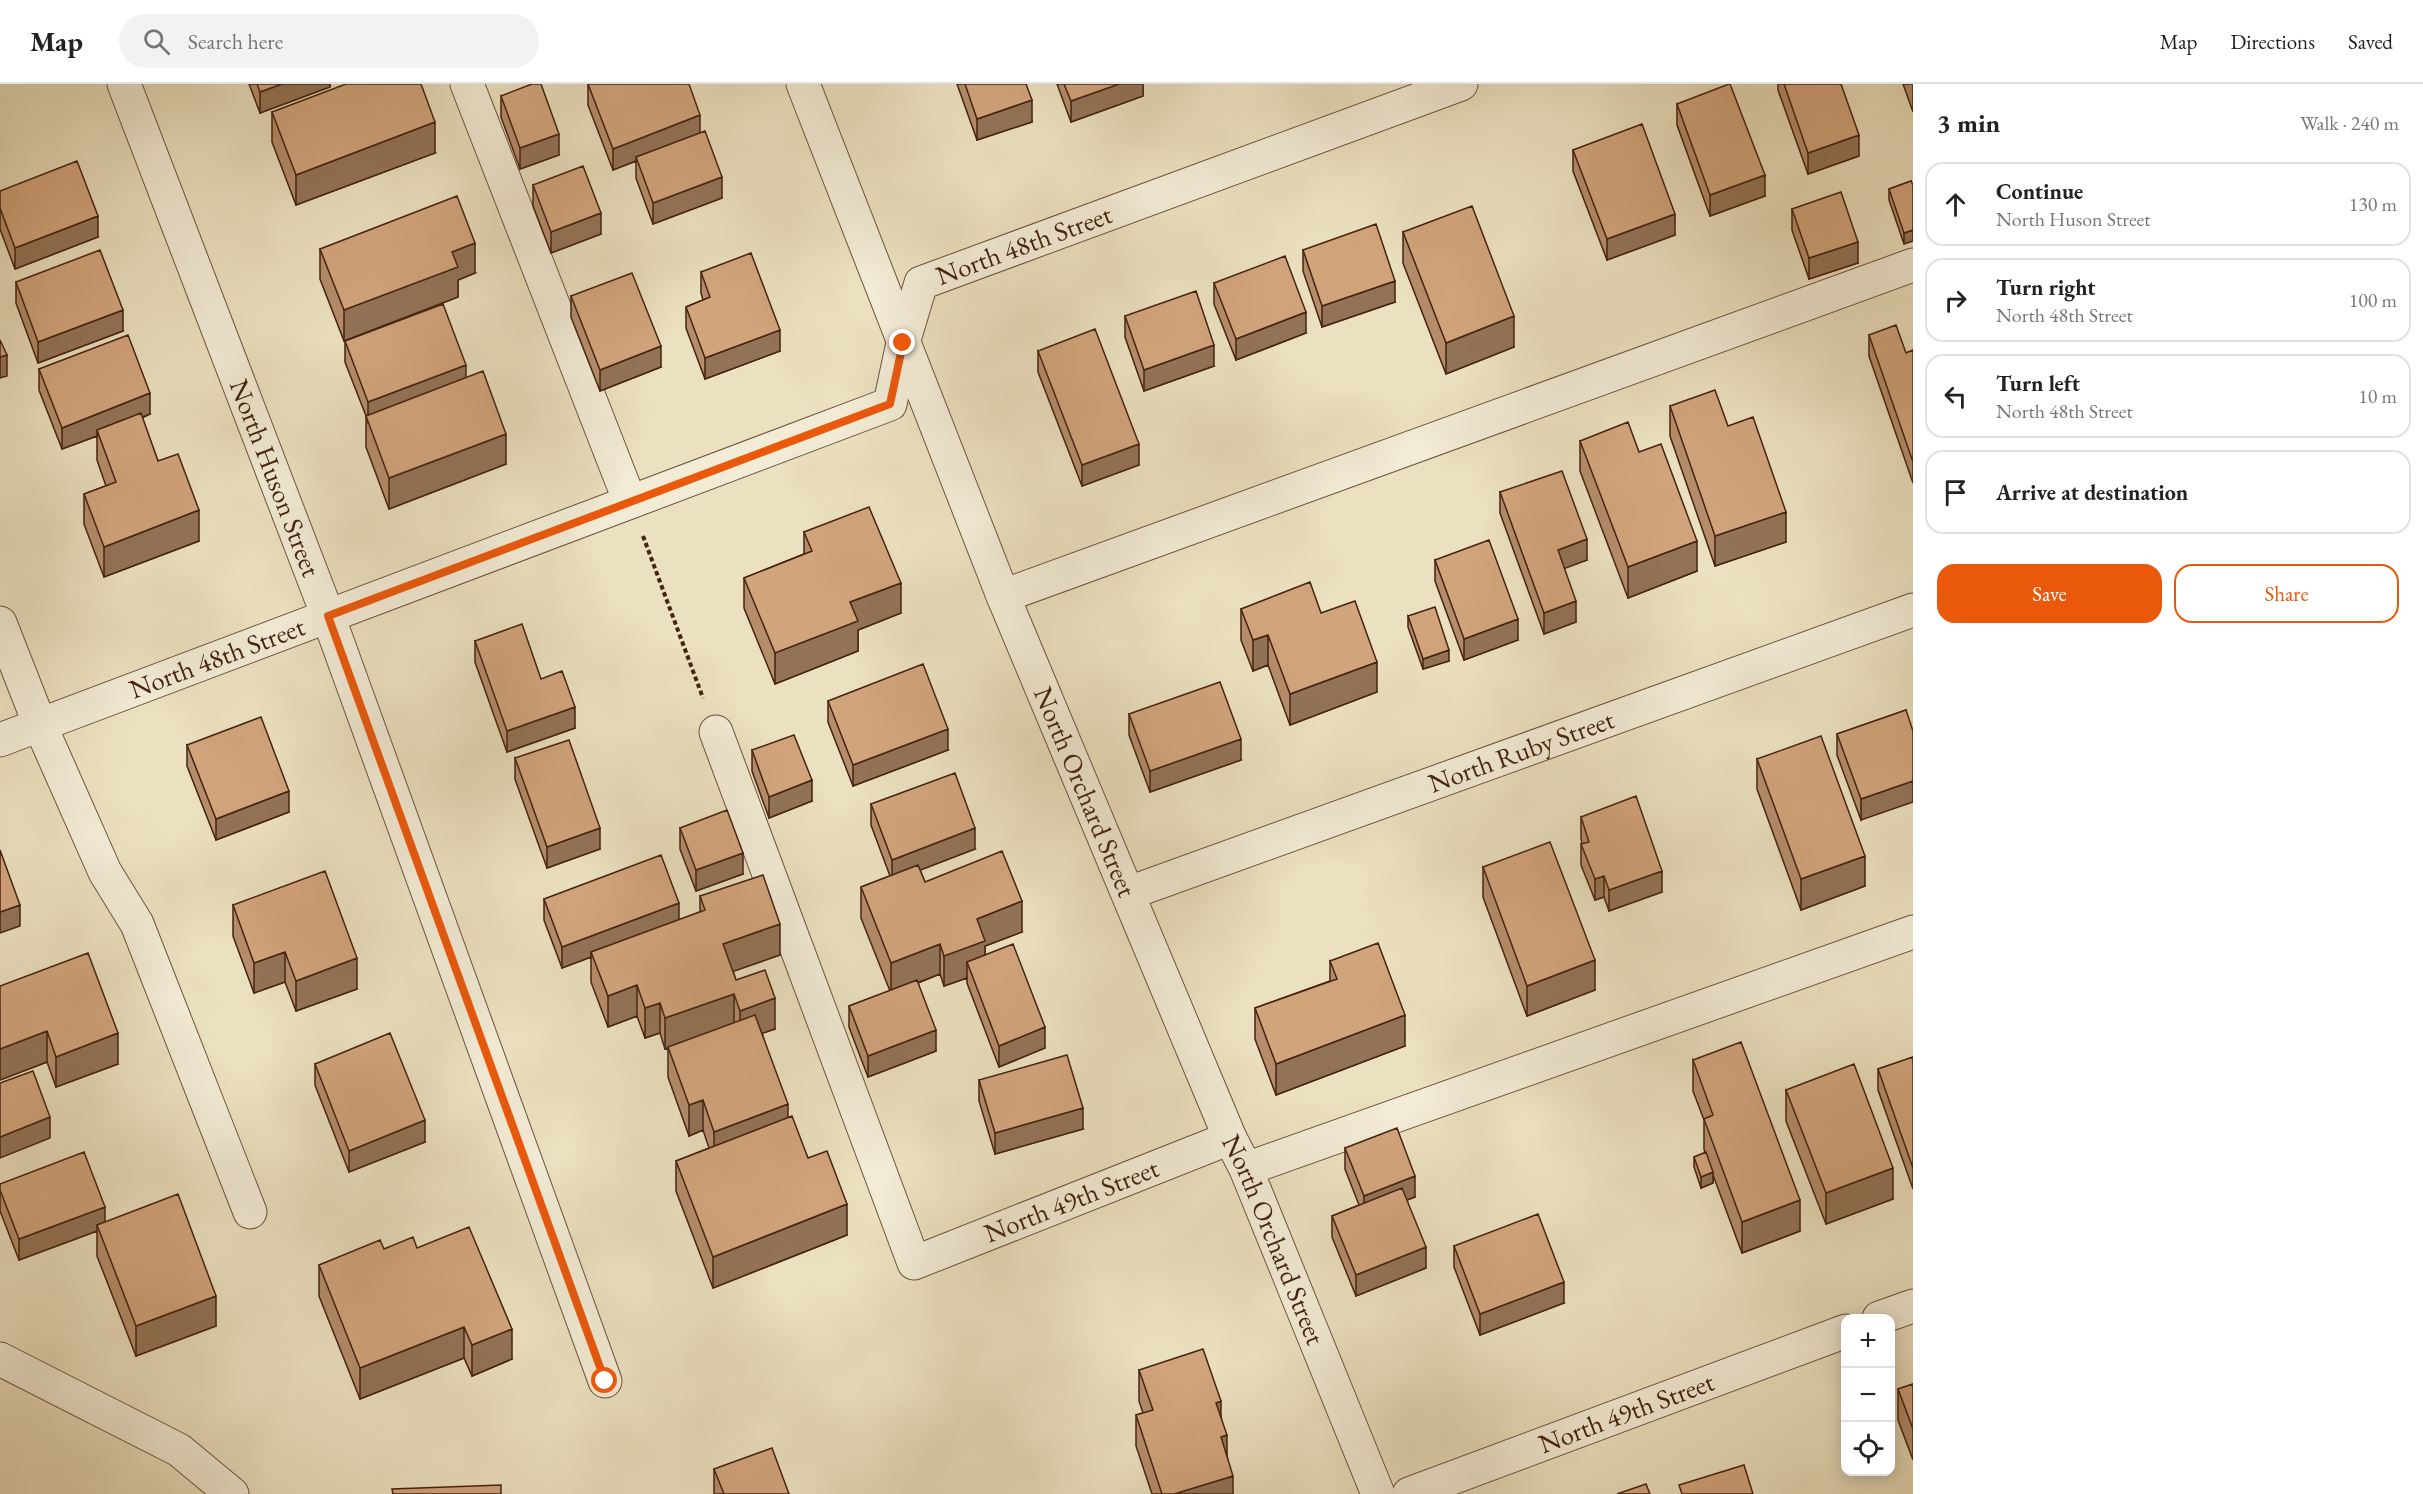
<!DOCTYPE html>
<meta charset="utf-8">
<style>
:root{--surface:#fff;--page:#f2f2f2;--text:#222;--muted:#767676;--line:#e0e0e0;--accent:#ea580c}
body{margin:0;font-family:"EB Garamond",serif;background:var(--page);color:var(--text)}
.controls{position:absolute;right:18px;bottom:18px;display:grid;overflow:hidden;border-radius:12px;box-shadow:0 3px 15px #0003}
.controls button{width:54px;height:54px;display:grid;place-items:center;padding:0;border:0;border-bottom:2px solid var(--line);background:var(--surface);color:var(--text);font:30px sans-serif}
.stop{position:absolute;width:18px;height:18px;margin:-14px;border:4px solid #ea580c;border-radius:50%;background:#fff}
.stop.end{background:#ea580c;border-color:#fff;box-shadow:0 2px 6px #0008}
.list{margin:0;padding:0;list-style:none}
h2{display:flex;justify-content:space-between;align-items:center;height:78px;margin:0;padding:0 24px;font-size:26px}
h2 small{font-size:20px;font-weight:400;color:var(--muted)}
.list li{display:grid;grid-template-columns:39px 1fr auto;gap:18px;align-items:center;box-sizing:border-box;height:84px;margin:0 12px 12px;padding:0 12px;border:2px solid var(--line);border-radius:18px}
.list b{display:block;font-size:22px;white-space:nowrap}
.list p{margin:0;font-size:20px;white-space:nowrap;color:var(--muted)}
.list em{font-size:20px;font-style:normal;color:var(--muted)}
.actions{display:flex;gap:12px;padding:18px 24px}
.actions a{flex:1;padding:14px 0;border:2px solid var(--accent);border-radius:18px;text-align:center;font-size:21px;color:var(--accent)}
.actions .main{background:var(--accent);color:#fff}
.icon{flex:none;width:33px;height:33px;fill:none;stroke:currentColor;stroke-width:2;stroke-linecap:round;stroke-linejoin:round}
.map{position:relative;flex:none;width:1913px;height:1410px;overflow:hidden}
header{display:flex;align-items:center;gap:36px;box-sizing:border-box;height:84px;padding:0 30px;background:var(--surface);border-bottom:2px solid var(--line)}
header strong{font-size:28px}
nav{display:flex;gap:33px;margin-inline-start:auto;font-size:21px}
.search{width:420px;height:54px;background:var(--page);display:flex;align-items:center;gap:15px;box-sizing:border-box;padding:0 21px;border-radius:33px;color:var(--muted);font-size:22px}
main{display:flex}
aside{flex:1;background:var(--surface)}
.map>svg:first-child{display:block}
</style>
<header>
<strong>Map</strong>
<div class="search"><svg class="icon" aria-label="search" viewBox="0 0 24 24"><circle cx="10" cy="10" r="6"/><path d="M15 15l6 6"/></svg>Search here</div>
<nav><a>Map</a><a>Directions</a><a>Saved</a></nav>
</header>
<main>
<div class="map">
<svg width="1913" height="1410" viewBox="0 0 1913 1410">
<rect width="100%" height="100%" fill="#ebe0bf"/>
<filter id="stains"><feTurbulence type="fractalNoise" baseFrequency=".00333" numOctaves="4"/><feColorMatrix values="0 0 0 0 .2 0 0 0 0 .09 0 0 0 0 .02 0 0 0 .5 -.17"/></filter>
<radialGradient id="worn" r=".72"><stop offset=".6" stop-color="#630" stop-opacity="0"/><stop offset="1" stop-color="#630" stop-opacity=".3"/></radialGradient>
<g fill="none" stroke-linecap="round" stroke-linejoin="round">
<defs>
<g id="minor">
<path id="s1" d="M124,0L328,532L605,1297"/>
<path d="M467,0L630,418"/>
<path id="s2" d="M803,0L1003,512L1230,1054L1246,1085L1378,1410"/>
<path d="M1003,512L1913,181"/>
<path d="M0,539L40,641L105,788L137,840L250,1128"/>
<path id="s3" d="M716,648L914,1179L1230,1054"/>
<path id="s4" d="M0,656L890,320L903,259L921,199L1461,0"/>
<path id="s5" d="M1129,809L1913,526"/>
<path d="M1246,1085L1913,848"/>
<path d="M1879,1234L1913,1222"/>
<path d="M0,1275L179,1366L232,1410"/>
<path id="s6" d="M1409,1410L1846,1247"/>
</g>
</defs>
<use href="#minor" stroke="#6e523c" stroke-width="35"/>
<path stroke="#442310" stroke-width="4" stroke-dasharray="4.5 3" stroke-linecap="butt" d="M643,452L703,614"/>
<use href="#minor" stroke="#f2ebd5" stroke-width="33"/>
</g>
<path fill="#b58d6b" stroke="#442310" stroke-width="1.5" d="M249,0H330V3L260,29Z
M588,0L722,114L653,140L636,94V77L613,86L588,21Z
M957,0H1026L1032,38L977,56Z
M1057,0H1143V12L1071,38Z
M1778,0H1841L1859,72L1808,90L1778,6Z
M1903,0H1913V28Z
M501,12L559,71L520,85L501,33Z
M1677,20L1765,112L1710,132L1677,41Z
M272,28L435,69L296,121L272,58Z
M1573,66L1675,151L1607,176L1573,87Z
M1911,97L1904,160L1889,116V105Z
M533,101L601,150L551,169L533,122Z
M0,107L98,153L15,185L0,145Z
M1792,125L1858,179L1809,195L1792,146Z
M1403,148L1514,263L1446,290L1403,179Z
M320,165L475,189L458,196V213L344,257L320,195Z
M1303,166L1395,218L1322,243L1303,187Z
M701,188L780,267L705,295L686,244V223L703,216L701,209Z
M16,198L123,247L38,279L16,219Z
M1214,199L1306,249L1236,276L1214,220Z
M571,212L661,283L600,307L571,233Z
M1125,232L1214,282L1144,307L1125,253Z
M1869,251L1906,269L1913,266V399L1869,272Z
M345,257L466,294L506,380L389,425L366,363V332L345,278Z
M1038,267L1139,381L1082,402L1038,288Z
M39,285L150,330L142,334L158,377L199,457L104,493L84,440V410L106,402L97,376V352L62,365L39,306Z
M1670,322L1728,342L1786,458L1715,482L1670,352Z
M1580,357L1639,368L1697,487L1628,514L1580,387Z
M1500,408L1587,476L1564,484L1576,538L1544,550L1500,429Z
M804,448L901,529L858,546V567L775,600L744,524V494L804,470Z
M1435,476L1518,556L1464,576L1435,497Z
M1241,525L1321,529L1377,608L1290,641L1268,581L1253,587L1241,556Z
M1408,532L1449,577L1423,585L1408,543Z
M475,557L541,595L575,644L507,668L475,578Z
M828,617L948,666L853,702L828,638Z
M1906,626L1861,736L1837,671V650Z
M1129,630L1241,676L1150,708L1129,651Z
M187,661L289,728L216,756L187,682Z
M752,666L812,717L769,734L752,687Z
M515,674L600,765L547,784L515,695Z
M1757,675L1865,802L1801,826L1757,705Z
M871,720L975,765L920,786L925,798L1022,848L985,862V871L1045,964L999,983L967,899V894L944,902L940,890L918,899L936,967L868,993L849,943V922L890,907L861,834V803L890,792L871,741Z
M1581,733L1662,808L1609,827L1604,813L1595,816L1581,781V760H1582L1581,754Z
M680,744L743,790L696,807L680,765Z
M1483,783L1595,906L1527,932L1483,813Z
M700,812L780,871L733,887L736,896L775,945L762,949L788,1034L847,1151L713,1204L676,1107V1077L709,1064L703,1046L689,1052L668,993V964L665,965L660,949L645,954L637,932L608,943L591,898V873L562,884L544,836V815L679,836L700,828Z
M233,821L357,905L296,927L285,898L254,909L233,852Z
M1330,877L1405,962L1276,1011L1255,955V924L1330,897Z
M0,902L118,980L56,1003L47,978L0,996Z
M1913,973V1105L1878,1006V985Z
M1693,976L1800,1147L1742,1169L1713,1091V1099L1701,1104L1694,1083V1073L1705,1069L1704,1065V1036L1693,1007Z
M315,980L425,1058L349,1088L315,1001Z
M979,996L1083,1045L995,1070L979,1017Z
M1786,1006L1893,1115L1826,1140L1786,1037Z
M1345,1064L1415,1113L1407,1116L1426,1184L1356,1212L1332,1153V1132L1359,1121L1345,1085Z
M0,1100L105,1138L216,1242L136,1272L97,1172V1147L19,1176L0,1127Z
M1454,1162L1564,1219L1480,1251L1454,1183Z
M417,1164L512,1275L472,1292L464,1274L360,1315L319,1212V1181L384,1165Z
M1139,1286L1221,1332L1233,1410H1152L1136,1362V1331L1143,1329L1139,1317Z
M1913,1300V1376L1898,1336V1305Z
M714,1385L789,1410H714Z"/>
<path fill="#937357" stroke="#442310" stroke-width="1.5" d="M282,0H330V3L260,29V8Z
M1119,0H1143V12L1071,38V17Z
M1032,16V38L977,56V35Z
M700,31V52L636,73V77L613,86V65Z
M435,38V69L296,121V91Z
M559,50V71L520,85V64Z
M1859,51V72L1808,90V69Z
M1765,91V112L1710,132V111Z
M722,93V114L653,140V119Z
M601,129V150L551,169V148Z
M1675,130V151L1607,176V155Z
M98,132V153L15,185V164Z
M1913,146V157L1904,160V149Z
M1858,158V179L1809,195V174Z
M475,159V189L458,196V213L344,257V226L452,168Z
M1395,197V218L1322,243V222Z
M123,226V247L38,279V258Z
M1306,228V249L1236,276V255Z
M1514,232V263L1446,290V259Z
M780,246V267L705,295V274Z
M1214,261V282L1144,307V286Z
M661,262V283L600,307V286Z
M7,271V292L0,294V273Z
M466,281V302L368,339V318Z
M150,309V330L98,351L97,346V352L62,365V344Z
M506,350V380L389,425V394Z
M1139,360V381L1082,402V381Z
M199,426V457L104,493V463Z
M1786,428V458L1715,482V452Z
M1587,455V476L1558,487V466Z
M1697,457V487L1628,514V483Z
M901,499V529L858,546V567L775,600V569L850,518Z
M1576,517V538L1544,550V529Z
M1518,535V556L1464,576V555Z
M1268,551V581L1253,587V556Z
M1449,566V577L1423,585V575Z
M1377,578V608L1290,641V610Z
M575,623V644L507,668V647Z
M948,645V666L853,702V681Z
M1241,655V676L1150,708V687Z
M812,696V717L769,734V713Z
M1913,697V718L1861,736V715Z
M289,707V728L216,756V735Z
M600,744V765L547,784V763Z
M975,744V765L892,797V776Z
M743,769V790L696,807V786Z
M1865,772V802L1801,826V795Z
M1662,787V808L1609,827V806Z
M1604,792V813L1595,816V795Z
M1022,817V848L985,862V887L967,878V894L944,902V872L977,835Z
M679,819V840L591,868V873L562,884V863Z
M20,821V842L0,849V828Z
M780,840V871L723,891V860Z
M940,860V890L891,909V879Z
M285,868V898L254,909V879Z
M357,874V905L296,927V897Z
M1595,876V906L1527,932V902Z
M637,901V932L608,943V912Z
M734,910V941L665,965V934Z
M775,914V945L740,957V927Z
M660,919V949L645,954V924Z
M1405,931V962L1276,1011V980Z
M1045,943V964L999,983V962Z
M936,946V967L868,993V972Z
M47,947V978L0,996V965Z
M118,949V980L56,1003V973Z
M703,1016V1046L689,1052V1021Z
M788,1020V1051L714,1079V1048Z
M1083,1024V1045L995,1070V1049Z
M50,1033V1054L0,1074V1053Z
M425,1036V1058L349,1088V1067Z
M1893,1084V1115L1826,1140V1109Z
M1713,1088V1099L1701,1104V1093Z
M1415,1092V1113L1364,1133V1112Z
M1800,1116V1147L1742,1169V1138Z
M847,1120V1151L713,1204V1173Z
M105,1123V1144L97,1141V1147L19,1176V1155Z
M1426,1163V1184L1356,1212V1191Z
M1564,1198V1219L1480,1251V1230Z
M216,1212V1242L136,1272V1242Z
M464,1243V1274L360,1315V1284Z
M512,1245V1275L472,1292V1261Z
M1221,1317V1348L1216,1319Z
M1227,1351V1381L1221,1353Z
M1233,1392V1410H1174Z"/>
<path fill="#d2a47c" stroke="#442310" stroke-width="1.5" d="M257,0H282L260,8Z
M346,0H421L435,38L296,91L272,28Z
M532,0H541L559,50L520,64L501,12Z
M588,0H689L700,31L613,65Z
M965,0H1026L1032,16L977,35Z
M1064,0H1119L1071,17Z
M1729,0H1730L1765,91L1710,111L1677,20Z
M1784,0H1841L1859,51L1808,69Z
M1642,40L1675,130L1607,155L1573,66Z
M705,47L722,93L653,119L636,73Z
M77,77L98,132L15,164L0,124V107Z
M583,82L601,129L551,148L533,101Z
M1911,97L1913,101V146L1904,149L1889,105Z
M1841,108L1858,158L1809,174L1792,125Z
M457,112L475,159L452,168L458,183L344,226L320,165Z
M1472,122L1514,232L1446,259L1403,148Z
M1376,140L1395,197L1322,222L1303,166Z
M100,166L123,226L38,258L16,198Z
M751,169L780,246L705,274L686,223L710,213L701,188Z
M1285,172L1306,228L1236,255L1214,199Z
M632,189L661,262L600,286L571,212Z
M1196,207L1214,261L1144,286L1125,232Z
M443,220L466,281L368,318L345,257Z
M1896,241L1906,269L1913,266V378L1869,251Z
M1095,245L1139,360L1082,381L1038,267Z
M128,251L150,309L62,344L39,285Z
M0,256L7,271L0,273Z
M483,287L506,350L389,394L366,332Z
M1715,306L1728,342L1753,333L1786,428L1715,452L1670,322Z
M141,329L158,377L178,370L199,426L104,463L84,410L116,398L97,346Z
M1628,338L1639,368L1661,360L1697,457L1628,483L1580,357Z
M1562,387L1587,455L1558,466L1576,517L1544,529L1500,408Z
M869,423L901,499L850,518L858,537L775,569L744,494L812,467L804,448Z
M1489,456L1518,535L1464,555L1435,476Z
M1310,498L1321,529L1355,517L1377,578L1290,610L1268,551L1253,556L1241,525Z
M1435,523L1449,566L1423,575L1408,532Z
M522,540L541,595L562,587L575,623L507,647L475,557Z
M923,580L948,645L853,681L828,617Z
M1220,598L1241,655L1150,687L1129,630Z
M1906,626L1913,647V697L1861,715L1837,650Z
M261,633L289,707L216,735L187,661Z
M794,651L812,696L769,713L752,666Z
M1821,652L1865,772L1801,795L1757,675Z
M569,656L600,744L547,763L515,674Z
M955,689L975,744L892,776L871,720Z
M1636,712L1662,787L1609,806L1604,792L1595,795L1581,760L1589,758L1581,733Z
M727,726L743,769L696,786L680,744Z
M1550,758L1595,876L1527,902L1483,783Z
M0,766L20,821L0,828Z
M1002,767L1022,817L977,835L985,857L944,872L940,860L891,879L861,803L918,781L925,798Z
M661,771L679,819L562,863L544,815Z
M325,787L357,874L296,897L285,868L254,879L233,821Z
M763,791L780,840L723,860L736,896L765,886L775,914L740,927L734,910L665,934L660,919L645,924L637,901L608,912L591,868L705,826L700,812Z
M1378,859L1405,931L1276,980L1255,924L1337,895L1330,877Z
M1013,860L1045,943L999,962L967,878Z
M88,869L118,949L56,973L47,947L0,965V902Z
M917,896L936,946L868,972L849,922Z
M755,931L788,1020L714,1048L703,1016L689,1021L668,963Z
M390,949L425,1036L349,1067L315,980Z
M1741,958L1800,1116L1742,1138L1704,1035L1713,1031L1693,976Z
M1067,971L1083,1024L995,1049L979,996Z
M1913,973V1084L1878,985Z
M1854,980L1893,1084L1826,1109L1786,1006Z
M33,987L50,1033L0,1053V999Z
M792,1032L808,1074L827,1067L847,1120L713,1173L676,1077Z
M1397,1044L1415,1092L1364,1112L1345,1064Z
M84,1068L105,1123L19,1155L0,1106V1100Z
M1706,1068L1713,1088L1701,1093L1694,1073Z
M1402,1104L1426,1163L1356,1191L1332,1132Z
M178,1110L216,1212L136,1242L97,1141Z
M1538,1130L1564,1198L1480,1230L1454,1162Z
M469,1143L512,1245L472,1261L464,1243L360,1284L319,1181L380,1156L384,1165L413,1153L417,1164Z
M1203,1265L1221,1317L1216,1319L1227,1351L1221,1353L1233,1392L1174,1410H1162L1136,1331L1153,1326L1139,1286Z
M1913,1300V1345L1898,1305Z
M772,1364L789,1410H724L714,1385Z
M1744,1381L1753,1410H1682L1679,1401Z
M1646,1400L1650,1410H1617Z
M501,1401V1410H393L392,1405Z"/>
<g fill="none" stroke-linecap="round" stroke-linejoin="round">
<path stroke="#ea580c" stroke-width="8" d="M605,1297L328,532L890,320L903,259"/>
</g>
<g text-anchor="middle" stroke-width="4.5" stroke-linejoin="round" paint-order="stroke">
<g font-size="27" fill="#442310" stroke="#f2ebd5">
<text dy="9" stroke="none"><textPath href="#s4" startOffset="1186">North 48th Street</textPath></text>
<text dy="9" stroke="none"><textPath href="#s1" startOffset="422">North Huson Street</textPath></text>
<text dy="9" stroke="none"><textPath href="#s4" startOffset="232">North 48th Street</textPath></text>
<text dy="9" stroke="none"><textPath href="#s5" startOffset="417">North Ruby Street</textPath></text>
<text dy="9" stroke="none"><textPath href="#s2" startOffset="762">North Orchard Street</textPath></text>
<text dy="9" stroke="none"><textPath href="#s3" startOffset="736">North 49th Street</textPath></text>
<text dy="9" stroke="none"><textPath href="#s2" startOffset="1248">North Orchard Street</textPath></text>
<text dy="9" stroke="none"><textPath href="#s6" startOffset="232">North 49th Street</textPath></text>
</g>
</g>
<rect width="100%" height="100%" filter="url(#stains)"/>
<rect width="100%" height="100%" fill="url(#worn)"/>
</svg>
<div class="controls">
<button>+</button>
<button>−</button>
<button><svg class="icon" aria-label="locate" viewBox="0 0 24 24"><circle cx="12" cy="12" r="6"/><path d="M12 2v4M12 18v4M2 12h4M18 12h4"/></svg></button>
</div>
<div class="stop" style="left:605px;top:1297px"></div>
<div class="stop end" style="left:903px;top:259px"></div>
</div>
<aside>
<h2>3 min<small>Walk · 240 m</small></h2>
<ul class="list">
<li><svg class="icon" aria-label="ahead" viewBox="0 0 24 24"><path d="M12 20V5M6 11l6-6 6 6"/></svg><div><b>Continue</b><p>North Huson Street</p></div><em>130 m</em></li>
<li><svg class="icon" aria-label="right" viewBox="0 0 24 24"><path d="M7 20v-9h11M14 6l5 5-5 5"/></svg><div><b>Turn right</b><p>North 48th Street</p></div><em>100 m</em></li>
<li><svg class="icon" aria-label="left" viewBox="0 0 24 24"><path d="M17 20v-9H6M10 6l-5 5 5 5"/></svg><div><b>Turn left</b><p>North 48th Street</p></div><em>10 m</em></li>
<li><svg class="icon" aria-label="arrive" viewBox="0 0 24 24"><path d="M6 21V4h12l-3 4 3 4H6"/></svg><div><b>Arrive at destination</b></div></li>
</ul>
<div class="actions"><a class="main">Save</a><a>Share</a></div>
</aside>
</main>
